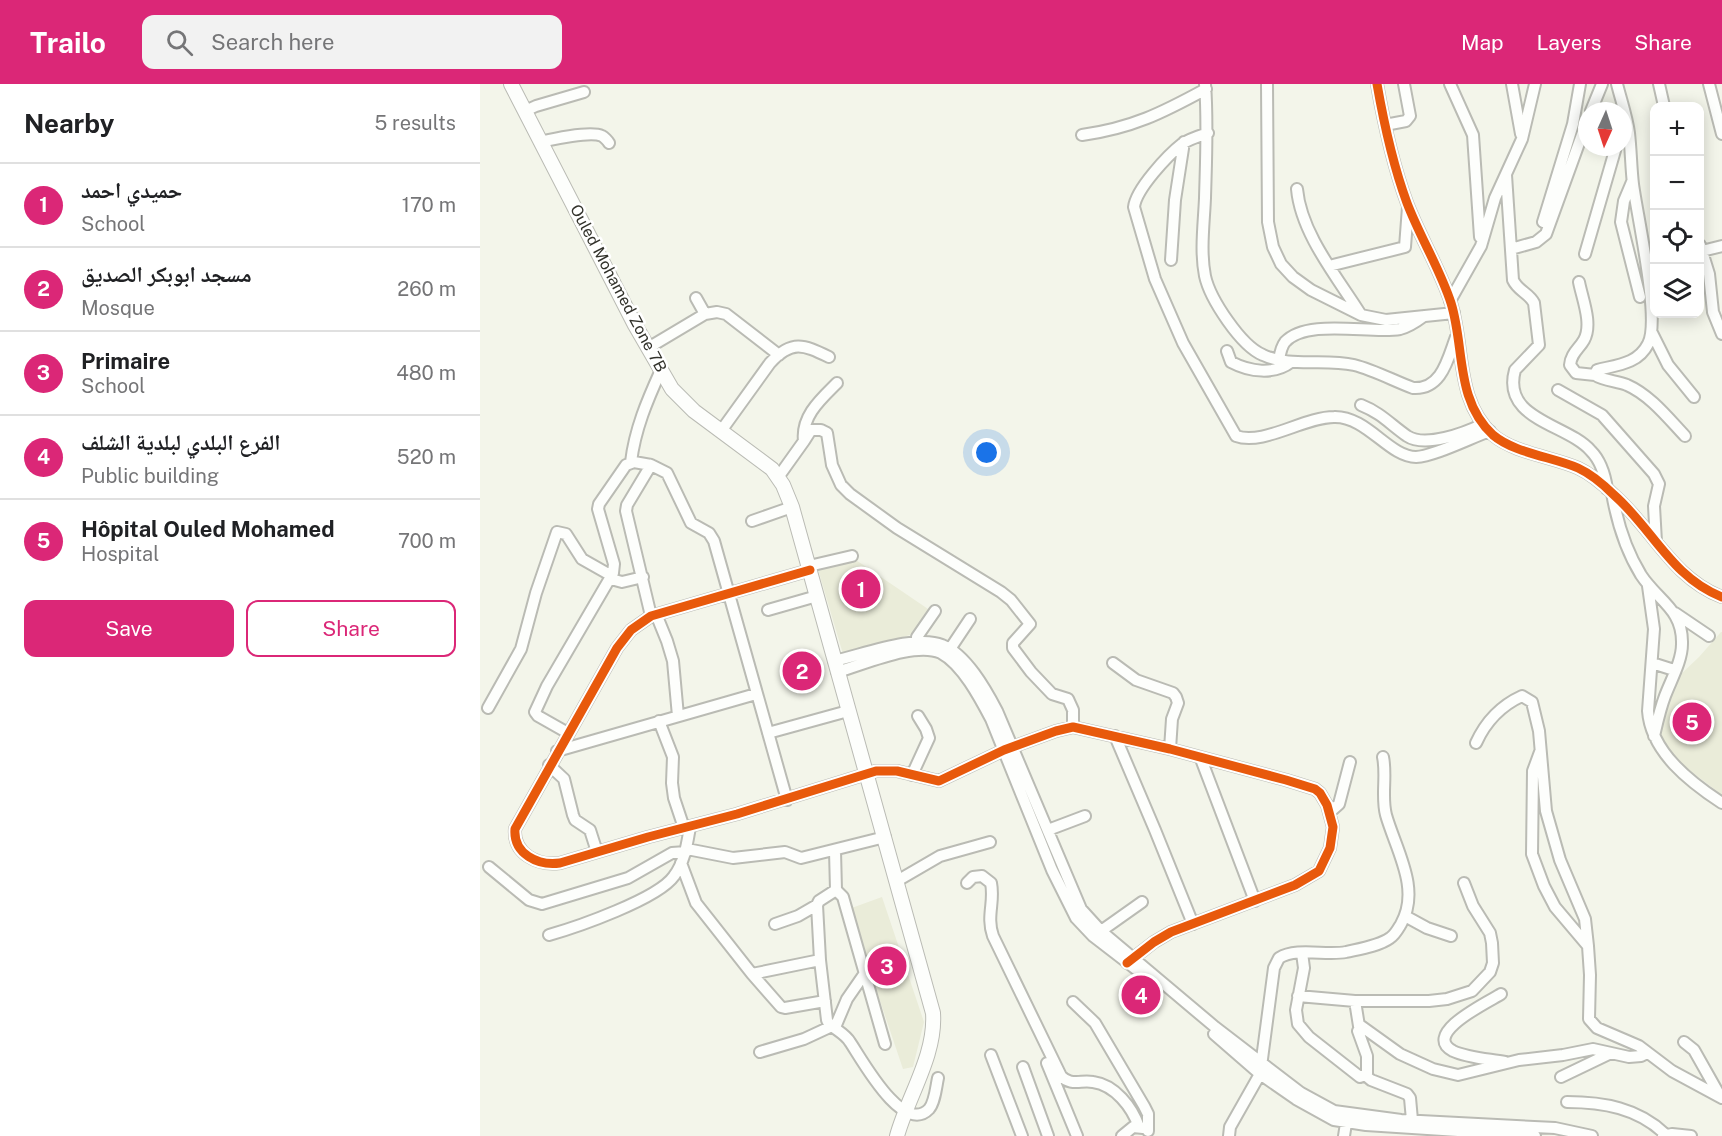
<!DOCTYPE html>
<meta charset="utf-8">
<style>
:root{--surface:#fff;--page:#f2f2f2;--text:#202124;--muted:#757577;--line:#e0e0e0;--accent:#db2777}
body{margin:0;font-family:"Public Sans","Noto Naskh Arabic",sans-serif;background:var(--page);color:var(--text)}
.controls{position:absolute;right:18px;top:18px;display:grid;overflow:hidden;border-radius:12px;box-shadow:0 3px 15px #0003}
.controls button{width:54px;height:54px;display:grid;place-items:center;padding:0;border:0;border-bottom:2px solid var(--line);background:var(--surface);color:var(--text);font:30px sans-serif}
.compass{position:absolute;left:1098px;top:18px;width:54px;height:54px;border-radius:50%;background:var(--surface);box-shadow:0 3px 15px #0003;rotate:183deg}
.you{position:absolute;left:507px;top:369px;width:21px;height:21px;margin:-15px;border:4px solid #fff;border-radius:50%;background:#1a73e8;box-shadow:0 0 0 9px #1a73e833}
.badge{display:grid;place-items:center;width:39px;height:39px;border-radius:50%;background:var(--accent);color:#fff;font-size:20px;font-weight:700}
.pin{position:absolute;translate:-50% -50%;border:3px solid #fff;box-shadow:0 2px 6px #0006}
.list{margin:0;padding:0;list-style:none}
h2{display:flex;justify-content:space-between;align-items:center;height:78px;margin:0;padding:0 24px;font-size:26px}
h2 small{font-size:20px;font-weight:400;color:var(--muted)}
.list li{display:grid;grid-template-columns:39px 1fr auto;gap:18px;align-items:center;box-sizing:border-box;height:84px;padding:0 24px;border-top:2px solid var(--line)}
.list b{display:block;font-size:22px;white-space:nowrap}
.list p{margin:0;font-size:20px;white-space:nowrap;color:var(--muted)}
.list em{font-size:20px;font-style:normal;color:var(--muted)}
.actions{display:flex;gap:12px;padding:18px 24px}
.actions a{flex:1;padding:14px 0;border:2px solid var(--accent);border-radius:12px;text-align:center;font-size:21px;color:var(--accent)}
.actions .main{background:var(--accent);color:#fff}
.icon{flex:none;width:33px;height:33px;fill:none;stroke:currentColor;stroke-width:2;stroke-linecap:round;stroke-linejoin:round}
.map{position:relative;flex:none;width:1242px;height:1052px;overflow:hidden}
header{display:flex;align-items:center;gap:36px;box-sizing:border-box;height:84px;padding:0 30px;background:var(--accent);color:#fff}
header strong{font-size:28px}
nav{display:flex;gap:33px;margin-inline-start:auto;font-size:21px}
.search{width:420px;height:54px;background:var(--page);display:flex;align-items:center;gap:15px;box-sizing:border-box;padding:0 21px;border-radius:12px;color:var(--muted);font-size:22px}
main{display:flex}
aside{flex:1;background:var(--surface)}
.map>svg:first-child{display:block}
</style>
<header>
<strong>Trailo</strong>
<div class="search"><svg class="icon" aria-label="search" viewBox="0 0 24 24"><circle cx="10" cy="10" r="6"/><path d="M15 15l6 6"/></svg>Search here</div>
<nav><a>Map</a><a>Layers</a><a>Share</a></nav>
</header>
<main>
<aside>
<h2>Nearby<small>5 results</small></h2>
<ul class="list">
<li><span class="badge">1</span><div><b>حميدي احمد</b><p>School</p></div><em>170 m</em></li>
<li><span class="badge">2</span><div><b>مسجد ابوبكر الصديق</b><p>Mosque</p></div><em>260 m</em></li>
<li><span class="badge">3</span><div><b>Primaire</b><p>School</p></div><em>480 m</em></li>
<li><span class="badge">4</span><div><b>الفرع البلدي لبلدية الشلف</b><p>Public building</p></div><em>520 m</em></li>
<li><span class="badge">5</span><div><b>Hôpital Ouled Mohamed</b><p>Hospital</p></div><em>700 m</em></li>
</ul>
<div class="actions"><a class="main">Save</a><a>Share</a></div>
</aside>
<div class="map">
<svg width="1242" height="1052" viewBox="0 0 1242 1052">
<rect width="100%" height="100%" fill="#f3f5ea"/>
<path fill="#eaecd9" d="M373,474L451,527L437,549L363,570L337,482Z
M1241,548H1242V711L1200,679L1178,649L1184,627L1199,592L1219,573Z
M402,813L444,938L433,983L423,985L369,825Z"/>
<g fill="none" stroke-linecap="round" stroke-linejoin="round">
<defs>
<path id="minor" d="M725,0C728,38 726,76 725,114C724,139 720,167 725,192C730,215 761,262 783,271C811,284 844,274 874,281C894,286 914,297 933,304C962,306 968,274 976,253
M787,0L788,138L793,163L801,180L813,193L831,206L881,231L906,236L974,229
M897,0C904,40 913,81 927,119C940,153 960,185 971,219C985,264 975,316 1013,351C1034,369 1073,373 1098,384C1111,390 1124,401 1134,411C1172,444 1192,494 1242,513
M970,0L993,51L1000,153
M1032,0L1041,50
M1137,0C1141,16 1147,33 1149,49C1151,66 1151,83 1153,100C1157,131 1181,236 1168,260C1158,280 1137,281 1117,286L1115,291C1124,297 1137,297 1147,301C1170,311 1188,334 1205,352
M1179,0L1184,22
M1229,0L1242,50
M45,27L56,22L104,8
M1111,27L1122,0
M905,41L926,37L930,32L924,0
M728,49C719,52 709,55 702,60C688,71 656,105 654,123L675,195L703,259L756,352C783,362 824,333 854,333C887,332 909,373 936,373C955,372 990,354 1010,347
M602,51C652,44 682,29 726,5
M60,58C73,55 111,47 122,52C124,53 128,57 129,59
M1026,91L1033,196C1038,207 1049,209 1054,219L1059,261L1035,286C1021,336 1088,340 1111,367C1121,377 1125,391 1127,405
M1152,98L1144,117L1141,138L1160,213
M817,105C821,150 858,194 881,231
M1063,138L1093,40L1100,0
M1220,161L1229,190L1233,228L1242,250
M1031,165L1056,158L1066,150L1107,37
M1222,167L1242,162
M1105,170L1136,63
M691,176L695,116L704,58
M849,182L925,163L928,123
M1099,198C1102,214 1113,240 1104,256C1099,265 1091,269 1090,281L1096,289L1115,291
M970,217L1001,162L1015,114L1042,55L1055,0
M225,230L237,228L246,230L299,271
M1172,249L1188,281L1214,313
M168,264L225,230L216,214
M747,267L751,278C770,288 794,291 811,278
M799,276C800,270 801,263 805,258C827,234 890,250 920,245C929,243 936,238 944,232
M1078,306L1122,331L1174,390L1179,400L1174,422L1176,458
M881,321C901,329 910,340 927,352C945,364 985,349 1003,340
M241,347L290,279C312,255 324,261 349,273
M324,357L331,346H341L347,349L352,381L361,401L370,410L417,444L521,508L531,516L550,540L533,559V564L551,588L572,610L588,615L593,626V643
M151,378C155,345 167,317 181,286
M299,392L324,357C321,332 341,315 357,299
M1132,409C1137,438 1145,465 1161,491C1178,517 1203,525 1202,560C1202,577 1191,596 1185,612C1180,625 1177,639 1174,652
M272,437L312,423
M329,482L372,472
M330,486L171,532L151,546L137,564L35,745C33,770 58,782 80,779L168,753L257,730L396,687H417L459,697L524,666L576,647L593,643L690,665L806,696L835,705L840,709L847,721L853,743L850,764L839,787L815,801L691,848L674,858L647,879
M131,495L142,498L163,493
M1168,502L1174,545L1168,627C1171,668 1210,698 1242,719
M288,526L337,512
M1195,529L1229,552
M176,530L187,557L193,577L198,632
M171,532L146,427L147,421L171,381L187,389L211,439L229,449L234,457L307,716
M437,557V553L455,527
M470,565L490,535
M354,577C382,571 436,550 462,561C486,570 506,606 517,627L601,825L621,847L735,943L821,1009L854,1027L921,1036L1075,1044L1112,1052
M633,579L656,596L693,609L696,613L698,619L692,635L690,665
M1172,579L1194,586
M357,588C383,581 435,557 461,569C482,580 500,614 511,635L572,786L596,834L613,852L674,899
M8,624L41,565L56,509L77,448L86,450L102,475L132,492
M179,637L193,673L192,699L194,714L204,744
M88,649L58,632L55,628L67,602L133,489L134,480L118,425L119,420L146,381L154,378L171,381
M288,649L368,627
M635,652L675,746L713,840
M996,659C1006,637 1020,622 1042,612L1052,618L1059,647L1066,727L1080,776L1105,835L1108,862
M77,667L276,610
M1060,668L1053,687L1052,770L1064,802L1075,823L1108,862L1110,891L1109,935L1117,944L1159,962L1192,987L1242,1014
M721,675L775,817
M69,681L84,695L93,731L95,736L110,746L117,768
M432,691L449,654L446,645L438,632
M850,728L859,720L870,678
M568,746L605,732
M207,765L253,774L305,768L321,774L405,753
M201,779L216,819L272,890L340,876L347,936L350,942L356,941L367,915L385,889
M9,783L49,816L62,820L148,794L192,769L206,768
M417,797L460,772L510,758
M487,799L493,793L502,792L511,799C515,818 506,832 513,852L581,992C590,1002 601,996 613,998C635,1001 652,1023 659,1043
M356,806L363,813L405,960
M925,832L947,844L971,852
M295,840L318,832L337,821
M621,847L662,818
M69,851C97,843 178,815 194,792C205,777 207,760 210,743
M822,869L824,884L816,926L818,940L829,953L880,993L887,990V972L878,947L881,942L920,970L953,985L978,991L1039,976L1083,971L1113,965L1149,973L1161,972L1167,969
M340,876L337,821L339,817L356,806L355,767
M272,890L301,923L305,924L345,917
M1021,910C1008,918 941,950 973,967C988,974 1009,975 1025,978
M818,912L875,917H949L967,915L992,907L1010,888L1013,879L1012,859L1010,849L993,822L984,799
M875,917L879,942
M593,918L615,939L664,1022L668,1030V1047
M734,950L780,990L816,1015L854,1036L886,1041L1055,1052
M1204,958L1214,966L1240,1012
M280,968L324,955L352,942C358,947 366,951 370,958C381,974 423,1052 449,1025C455,1018 456,1003 458,994
M511,971L542,1052
M567,979L597,1052
M543,983L568,1052
M885,991L891,996L927,1010L930,1014L932,1036
M1081,993L1131,969
M1087,1018C1123,1018 1158,1024 1185,1050
M642,1052L653,1043L663,1044
M749,1052L750,1043L780,990L794,884L799,874C817,863 846,872 866,868C879,865 899,862 910,854C915,851 918,845 921,840C941,805 916,766 906,731C901,712 907,692 903,673
M864,1052L867,1033
M1183,1052L1192,1050L1211,1052"/>
<path id="major" d="M31,0L155,241L192,305L214,327L292,385L303,401L312,423L453,929C456,971 428,1012 417,1052"/>
</defs>
<use href="#minor" stroke="#babbb4" stroke-width="14"/>
<use href="#major" stroke="#babbb4" stroke-width="16"/>
<use href="#minor" stroke="#fdfefc" stroke-width="10"/>
<use href="#major" stroke="#fdfefc" stroke-width="14"/>
<defs>
<path id="cycleway" d="M897,0C904,40 913,81 927,119C940,153 960,185 971,219C985,264 975,316 1013,351C1034,369 1073,373 1098,384C1111,390 1124,401 1134,411C1172,444 1192,494 1242,513
M330,486L171,532L151,546L137,564L35,745C33,770 58,782 80,779L168,753L257,730L396,687H417L459,697L524,666L576,647L593,643L690,665L806,696L835,705L840,709L847,721L853,743L850,764L839,787L815,801L691,848L674,858L647,879"/>
</defs>
<use href="#cycleway" stroke="#fff" stroke-width="13"/>
<use href="#cycleway" stroke="#e8590c" stroke-width="9"/>
</g>
<g text-anchor="middle" stroke-width="5" stroke-linejoin="round" paint-order="stroke">
<g font-size="16" fill="#32322b" stroke="#fff">
<text transform="translate(139 204) rotate(62)" y="6">Ouled Mohamed Zone 7B</text>
</g>
</g>
</svg>
<div class="controls">
<button>+</button>
<button>−</button>
<button><svg class="icon" aria-label="locate" viewBox="0 0 24 24"><circle cx="12" cy="12" r="6"/><path d="M12 2v4M12 18v4M2 12h4M18 12h4"/></svg></button>
<button><svg class="icon" aria-label="layers" viewBox="0 0 24 24"><path d="M12 4l9 5-9 5-9-5zM3 14l9 5 9-5"/></svg></button>
</div>
<svg class="compass" viewBox="-18 -18 36 36"><path d="M0-13l5 13h-10z" fill="#e53935"/><path d="M0 13l5-13h-10z" fill="#757577"/></svg>
<div class="you"></div>
<div class="pin badge" style="left:381px;top:505px">1</div>
<div class="pin badge" style="left:322px;top:587px">2</div>
<div class="pin badge" style="left:407px;top:882px">3</div>
<div class="pin badge" style="left:661px;top:911px">4</div>
<div class="pin badge" style="left:1212px;top:638px">5</div>
</div>
</main>
